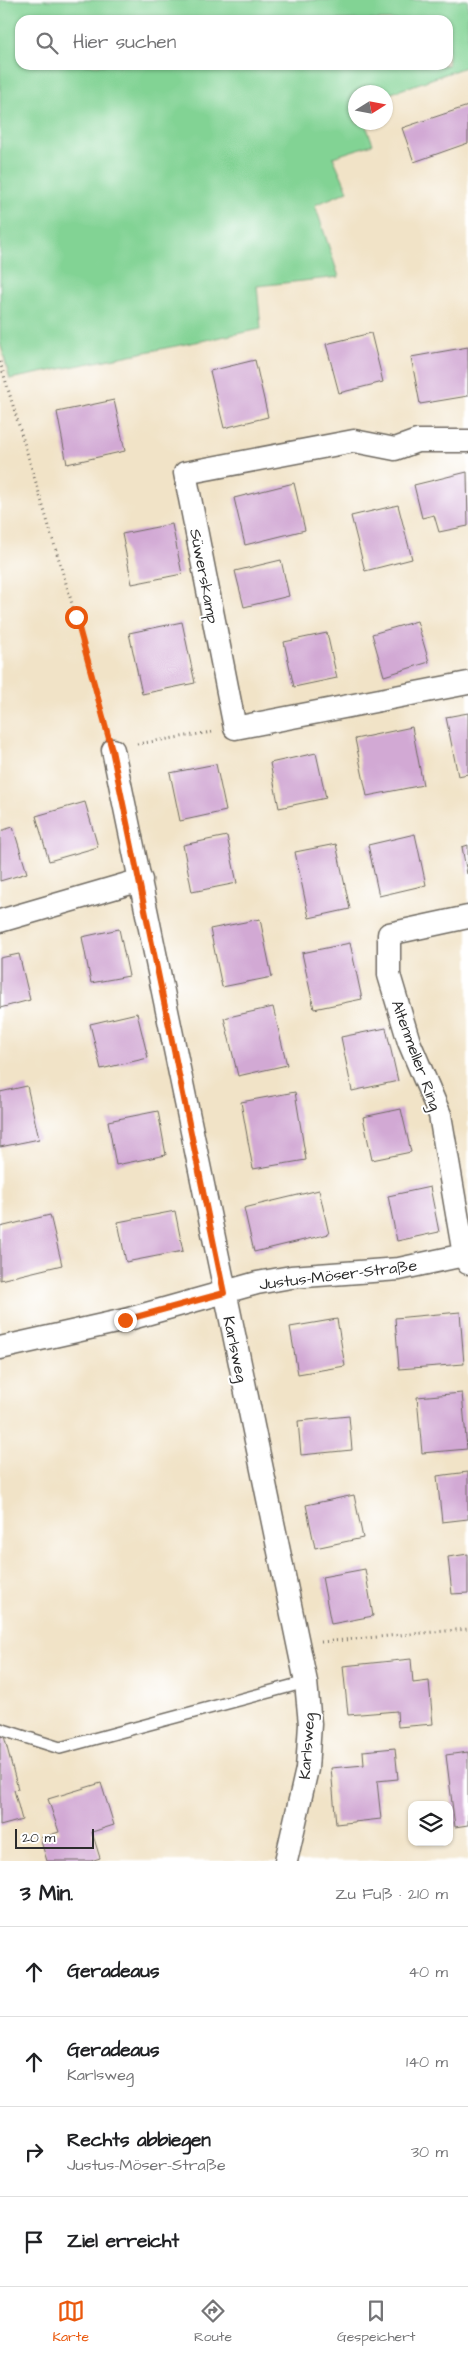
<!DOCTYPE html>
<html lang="de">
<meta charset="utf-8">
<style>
:root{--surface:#fff;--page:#f2f2f2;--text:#202124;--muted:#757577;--line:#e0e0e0;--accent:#ea580c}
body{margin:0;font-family:"Architects Daughter",sans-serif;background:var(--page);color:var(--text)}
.controls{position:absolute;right:15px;bottom:15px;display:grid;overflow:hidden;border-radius:10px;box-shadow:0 1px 4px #0004}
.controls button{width:45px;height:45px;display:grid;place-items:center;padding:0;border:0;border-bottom:1px solid var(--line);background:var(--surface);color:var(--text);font:25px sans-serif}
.compass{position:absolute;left:348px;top:85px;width:45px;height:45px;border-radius:50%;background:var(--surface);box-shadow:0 1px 4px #0004;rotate:79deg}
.scale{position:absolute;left:15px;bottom:12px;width:79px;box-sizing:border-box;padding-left:5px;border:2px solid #2b2b2b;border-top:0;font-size:14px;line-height:18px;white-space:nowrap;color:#2b2b2b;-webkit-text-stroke:4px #fff;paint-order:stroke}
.stop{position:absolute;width:15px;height:15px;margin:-11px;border:4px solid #ea580c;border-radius:50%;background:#fff}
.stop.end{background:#ea580c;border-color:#fff;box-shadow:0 1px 5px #0008}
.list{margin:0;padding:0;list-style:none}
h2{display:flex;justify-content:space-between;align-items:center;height:65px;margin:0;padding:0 20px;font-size:21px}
h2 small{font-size:16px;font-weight:400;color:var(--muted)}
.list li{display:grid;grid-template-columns:32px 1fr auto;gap:15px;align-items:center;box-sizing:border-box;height:90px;padding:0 20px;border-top:1px solid var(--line)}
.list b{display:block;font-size:19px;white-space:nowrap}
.list p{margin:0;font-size:16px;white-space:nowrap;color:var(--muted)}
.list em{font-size:16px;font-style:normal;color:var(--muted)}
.icon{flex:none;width:28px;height:28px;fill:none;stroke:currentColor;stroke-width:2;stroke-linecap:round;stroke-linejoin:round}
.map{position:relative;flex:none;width:468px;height:1861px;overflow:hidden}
.search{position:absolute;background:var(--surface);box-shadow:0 1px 4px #0004;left:15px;right:15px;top:15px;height:55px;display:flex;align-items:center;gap:12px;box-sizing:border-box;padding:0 18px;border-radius:15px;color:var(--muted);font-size:19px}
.sheet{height:425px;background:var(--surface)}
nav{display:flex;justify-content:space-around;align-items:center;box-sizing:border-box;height:70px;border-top:1px solid var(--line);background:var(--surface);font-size:14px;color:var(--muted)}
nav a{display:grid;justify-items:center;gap:2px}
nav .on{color:var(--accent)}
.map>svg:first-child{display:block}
</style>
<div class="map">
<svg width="468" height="1861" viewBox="0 0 468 1861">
<rect width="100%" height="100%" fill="#fff"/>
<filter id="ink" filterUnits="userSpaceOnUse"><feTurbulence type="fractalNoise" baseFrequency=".02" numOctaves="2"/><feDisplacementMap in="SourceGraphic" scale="10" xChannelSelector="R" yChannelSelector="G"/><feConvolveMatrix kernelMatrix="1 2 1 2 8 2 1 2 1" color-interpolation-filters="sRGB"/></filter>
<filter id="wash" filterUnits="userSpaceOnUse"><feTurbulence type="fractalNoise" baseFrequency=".0096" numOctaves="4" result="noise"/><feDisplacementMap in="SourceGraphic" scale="20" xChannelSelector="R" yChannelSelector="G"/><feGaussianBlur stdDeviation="1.12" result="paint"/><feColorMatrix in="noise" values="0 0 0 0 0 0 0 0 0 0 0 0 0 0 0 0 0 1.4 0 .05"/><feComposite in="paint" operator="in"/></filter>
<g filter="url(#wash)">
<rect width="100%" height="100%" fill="#f1e3c7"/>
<path fill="#82d394" stroke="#567f60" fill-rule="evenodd" d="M0,0H468V66L386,95V92H356V122L365,123L373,144L333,157L348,191L315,205L339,277L257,286L261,329L10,379L0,342ZM20,20H448V65H20Z"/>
<g id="blocks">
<path fill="#d2a9d4" d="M468,106V143L414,162L402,128Z
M371,333L383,382L339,393L326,344Z
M468,347V396L420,404L411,357Z
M255,360L268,417L224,428L210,371Z
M114,400L125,451L67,464L57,412Z
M467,472L468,526L439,532L434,515L422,518L414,485Z
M294,483L305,530L245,545L234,498Z
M398,505L412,559L365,571L351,516Z
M172,524L182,574L132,584L122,534Z
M281,560L289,596L244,607L235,571Z
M417,621L429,662L384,676L372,634Z
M182,622L195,683L142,694L129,633Z
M327,633L337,678L294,687L284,642Z
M468,713V774L458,776L446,717Z
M412,727L423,785L367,796L355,739Z
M316,753L326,798L279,808L270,763Z
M216,764L226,811L180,821L170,773Z
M85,802L98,847L49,861L36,816Z
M13,827L27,873L0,881V831Z
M415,834L426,885L379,896L368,845Z
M227,836L237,883L192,892L183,845Z
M336,844L350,909L309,918L295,852Z
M468,845V873L467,874L462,847Z
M260,919L272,977L222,987L210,929Z
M119,929L129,976L91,983L82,937Z
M350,943L362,999L314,1009L302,953Z
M19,954L30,1000L0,1008V958Z
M273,1007L287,1065L238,1076L224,1018Z
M137,1013L148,1058L101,1069L90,1024Z
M386,1028L398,1081L352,1091L341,1037Z
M27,1086L39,1139L0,1147V1092Z
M295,1092L306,1160L253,1169L241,1102Z
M401,1109L411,1152L372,1160L363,1117Z
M158,1111L166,1155L116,1165L108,1121Z
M430,1187L439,1232L397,1241L388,1196Z
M319,1190L329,1234L254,1252L244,1208Z
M175,1211L183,1251L126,1262L118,1222Z
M50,1215L62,1265L0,1280V1227Z
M460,1312L464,1364L399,1369L395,1318Z
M337,1319L345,1366L298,1374L290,1327Z
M462,1393L467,1449L422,1453L417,1397Z
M349,1416L352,1450L301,1455L298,1421Z
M468,1472V1519L442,1522L437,1476Z
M354,1495L363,1538L315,1548L306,1505Z
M468,1554V1593L452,1594L448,1557Z
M365,1569L373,1616L331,1624L322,1577Z
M411,1659L413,1683L429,1681L433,1724L398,1727L397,1711L348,1715L343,1666Z
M4,1736L18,1789L14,1790L22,1820L0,1826V1737Z
M395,1748L398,1779L377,1781L381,1819L336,1824L331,1768L364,1765L363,1751Z
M468,1752V1825L455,1827L446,1755Z
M101,1783L114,1825L92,1832L100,1858L91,1861H47L40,1838L59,1832L48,1799Z"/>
</g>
</g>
<g filter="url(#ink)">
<use href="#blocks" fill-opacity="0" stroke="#706b62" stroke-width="1"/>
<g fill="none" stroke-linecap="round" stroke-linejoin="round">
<defs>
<path id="service" d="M0,1729L60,1748L306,1682"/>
<path id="minor" d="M468,441H417L395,449L354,441L185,473L235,728L468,683
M113,750L306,1682L310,1724L307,1769L286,1861
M468,917L389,934V975L409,1042L440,1115L464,1255L468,1263
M0,921L141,880
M0,1348L125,1320L257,1283L291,1277L399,1269L464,1255"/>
</defs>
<use href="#service" stroke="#706b62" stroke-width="14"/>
<use href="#minor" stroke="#706b62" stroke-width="25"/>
<path stroke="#706b62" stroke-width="3" stroke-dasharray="1 4" stroke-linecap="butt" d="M0,362L76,617L106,727
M137,744L212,732
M321,1642L468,1629"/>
<use href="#service" stroke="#fff" stroke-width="11"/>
<use href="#minor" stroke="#fff" stroke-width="22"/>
</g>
</g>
<g fill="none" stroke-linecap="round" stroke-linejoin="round" filter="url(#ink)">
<path stroke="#ea580c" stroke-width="6" d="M76,617L112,750L224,1293L125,1320"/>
</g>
<g text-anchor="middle" stroke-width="4" stroke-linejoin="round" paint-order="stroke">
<g font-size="16" fill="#2b2b2b" stroke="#fff">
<text transform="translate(205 576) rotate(79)" y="6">Süwerskamp</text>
<text transform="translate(417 1055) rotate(70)" y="6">Altenmeller Ring</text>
<text transform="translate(338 1274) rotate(-7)" y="6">Justus-Möser-Straße</text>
<text transform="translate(236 1349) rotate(78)" y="6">Karlsweg</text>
<text transform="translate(306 1746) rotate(-86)" y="6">Karlsweg</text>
</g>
</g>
</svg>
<div class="controls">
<button><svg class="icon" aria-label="layers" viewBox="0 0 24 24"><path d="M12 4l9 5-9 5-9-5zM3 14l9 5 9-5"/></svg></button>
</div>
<svg class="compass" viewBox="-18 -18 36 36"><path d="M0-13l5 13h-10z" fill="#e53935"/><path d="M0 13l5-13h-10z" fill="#757577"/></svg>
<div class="scale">20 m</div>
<div class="stop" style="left:76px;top:617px"></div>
<div class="stop end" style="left:125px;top:1320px"></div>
<div class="search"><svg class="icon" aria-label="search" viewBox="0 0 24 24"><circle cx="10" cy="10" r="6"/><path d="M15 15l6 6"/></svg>Hier suchen</div>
</div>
<section class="sheet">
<h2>3 Min.<small>Zu Fuß · 210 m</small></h2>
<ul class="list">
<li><svg class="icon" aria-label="ahead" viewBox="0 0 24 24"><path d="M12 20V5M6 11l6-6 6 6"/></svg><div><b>Geradeaus</b></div><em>40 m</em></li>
<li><svg class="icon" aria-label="ahead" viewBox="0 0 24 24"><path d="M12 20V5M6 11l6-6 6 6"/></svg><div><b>Geradeaus</b><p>Karlsweg</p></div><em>140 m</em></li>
<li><svg class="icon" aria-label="right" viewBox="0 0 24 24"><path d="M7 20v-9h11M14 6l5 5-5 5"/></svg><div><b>Rechts abbiegen</b><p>Justus-Möser-Straße</p></div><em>30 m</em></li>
<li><svg class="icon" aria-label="arrive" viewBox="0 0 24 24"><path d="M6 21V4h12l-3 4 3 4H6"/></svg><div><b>Ziel erreicht</b></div></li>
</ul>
</section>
<nav>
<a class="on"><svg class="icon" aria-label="map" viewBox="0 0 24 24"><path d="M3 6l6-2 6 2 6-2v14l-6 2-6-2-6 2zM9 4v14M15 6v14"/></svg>Karte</a>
<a><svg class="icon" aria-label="directions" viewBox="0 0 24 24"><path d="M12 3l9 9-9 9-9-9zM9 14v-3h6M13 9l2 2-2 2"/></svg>Route</a>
<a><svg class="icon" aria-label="saved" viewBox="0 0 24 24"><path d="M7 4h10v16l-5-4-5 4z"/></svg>Gespeichert</a>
</nav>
